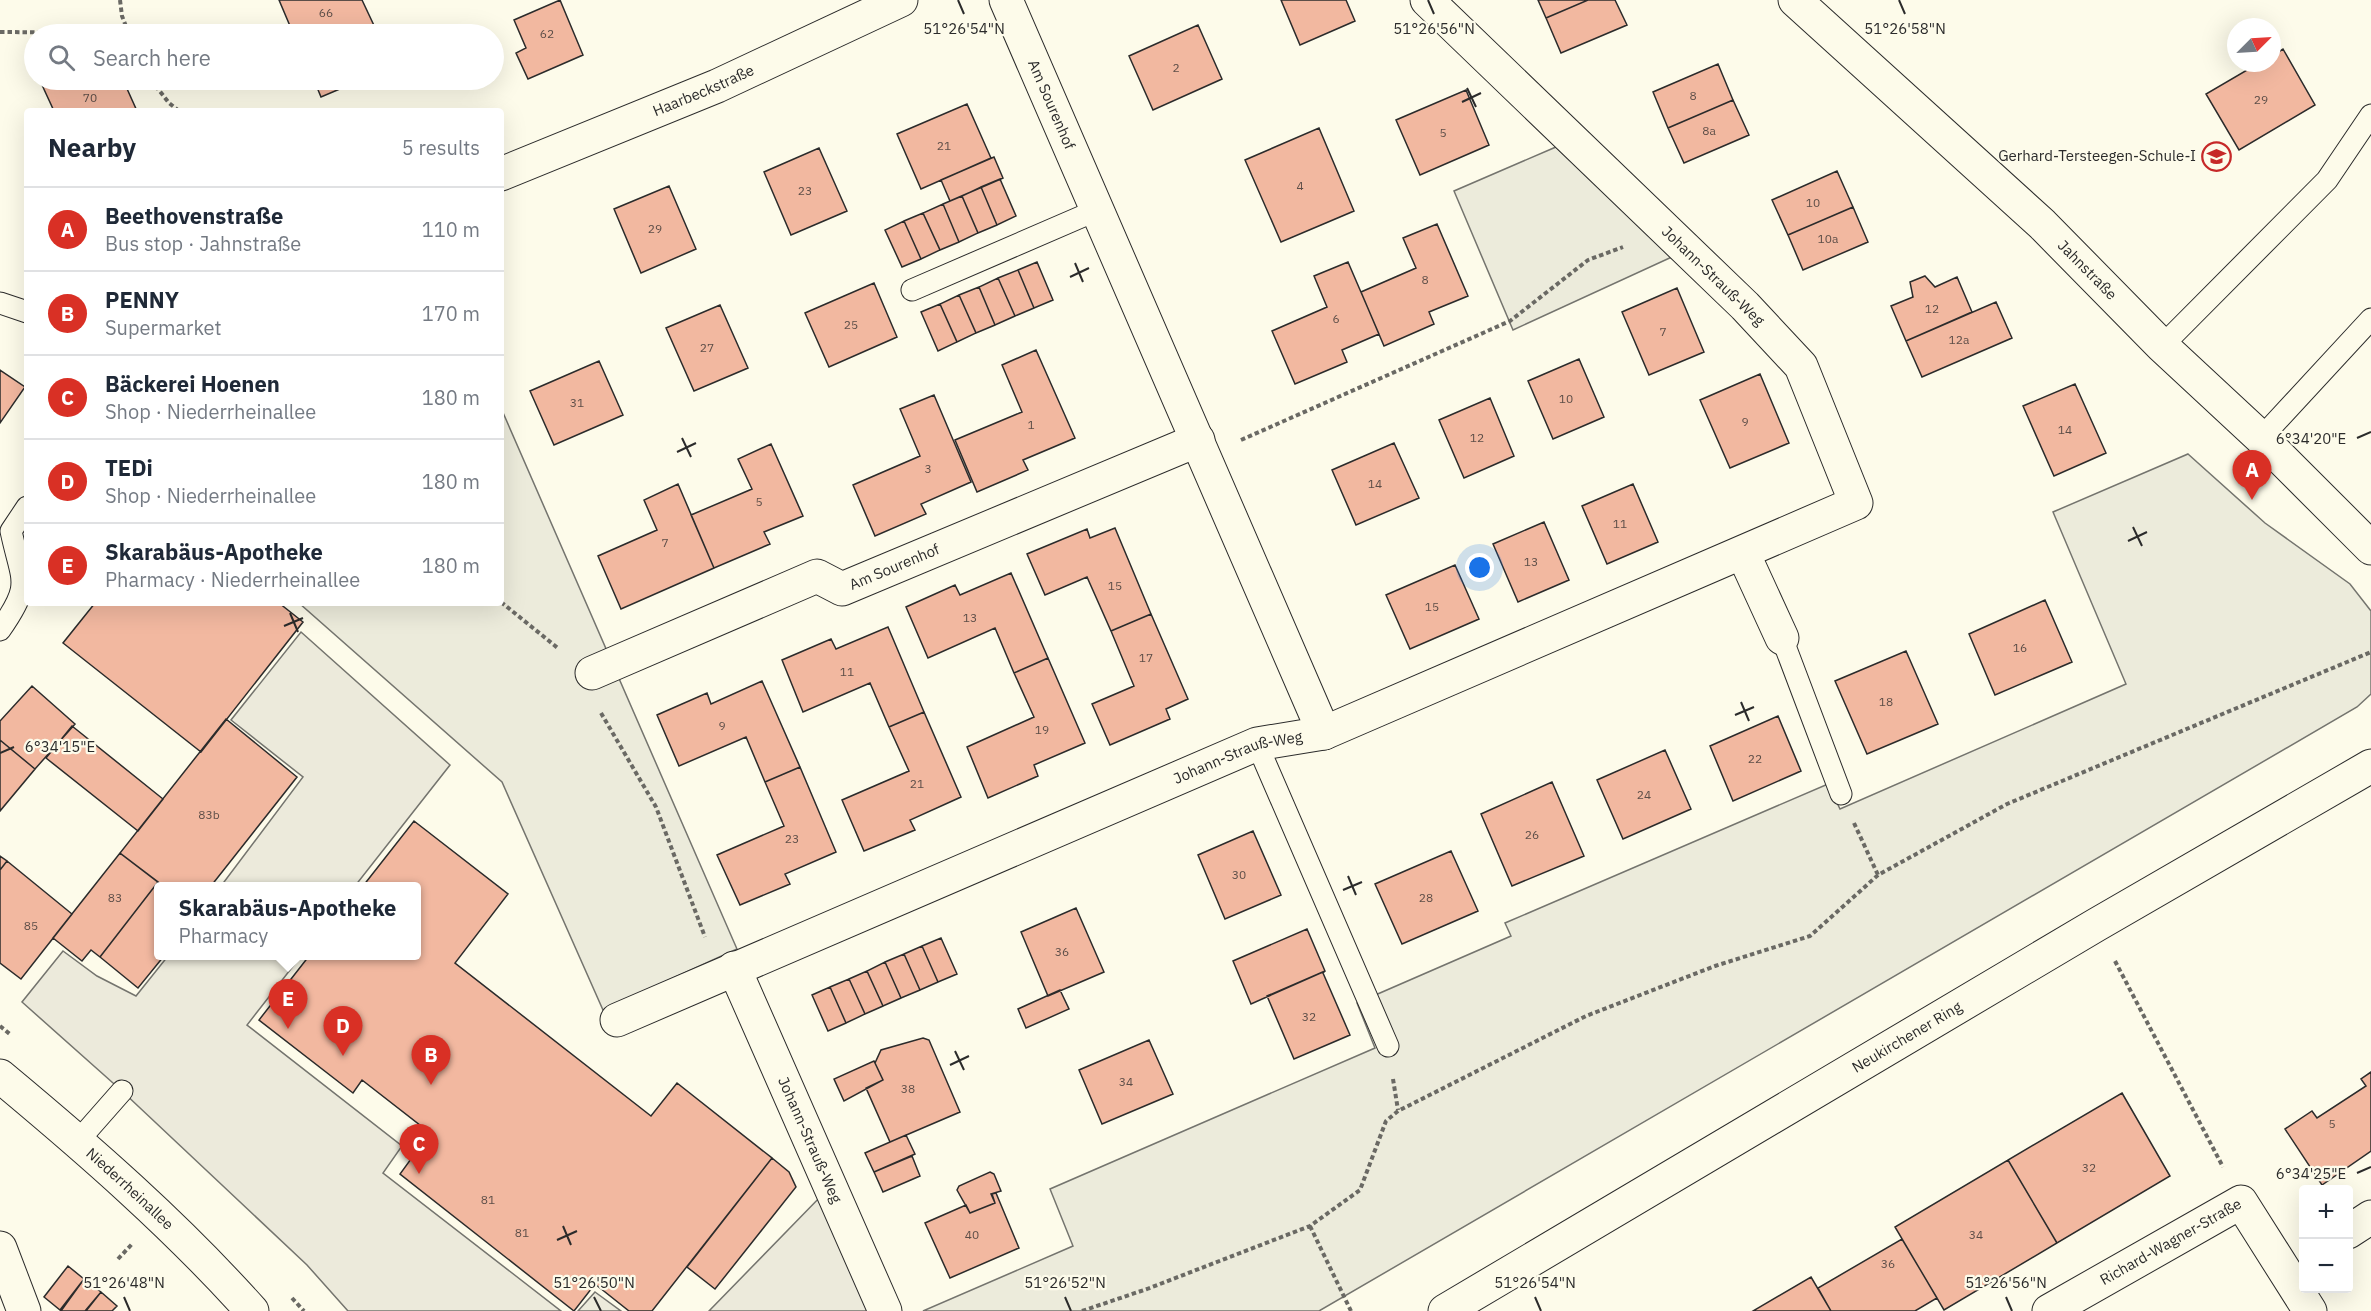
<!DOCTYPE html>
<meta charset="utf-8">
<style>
:root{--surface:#fff;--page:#f6f6f7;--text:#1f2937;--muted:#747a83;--line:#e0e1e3;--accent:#d93025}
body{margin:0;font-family:"IBM Plex Sans",sans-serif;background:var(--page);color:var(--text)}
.controls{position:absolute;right:18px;bottom:18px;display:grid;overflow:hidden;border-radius:6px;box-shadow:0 6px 24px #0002}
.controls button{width:54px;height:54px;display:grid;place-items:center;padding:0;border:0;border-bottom:2px solid var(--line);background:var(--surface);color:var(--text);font:30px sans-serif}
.compass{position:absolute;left:2227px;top:18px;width:54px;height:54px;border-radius:50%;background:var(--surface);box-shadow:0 6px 24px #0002;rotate:66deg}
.you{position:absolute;left:1480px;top:568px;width:21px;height:21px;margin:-15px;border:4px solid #fff;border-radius:50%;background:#1a73e8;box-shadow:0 0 0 9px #1a73e833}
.badge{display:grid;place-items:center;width:39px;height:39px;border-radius:50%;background:var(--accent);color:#fff;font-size:20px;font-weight:700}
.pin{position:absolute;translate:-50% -50px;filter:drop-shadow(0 2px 3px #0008)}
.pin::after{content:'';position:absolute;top:32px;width:21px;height:18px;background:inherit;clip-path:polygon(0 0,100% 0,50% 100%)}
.popup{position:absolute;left:154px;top:882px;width:267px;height:78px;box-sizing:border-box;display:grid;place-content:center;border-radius:6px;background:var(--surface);filter:drop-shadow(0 2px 4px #0005);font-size:20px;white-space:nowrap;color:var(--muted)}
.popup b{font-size:22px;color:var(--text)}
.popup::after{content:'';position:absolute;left:50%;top:100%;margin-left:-12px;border:12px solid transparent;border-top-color:var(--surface)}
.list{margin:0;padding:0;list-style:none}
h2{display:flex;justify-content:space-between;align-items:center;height:78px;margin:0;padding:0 24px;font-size:26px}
h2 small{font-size:20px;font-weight:400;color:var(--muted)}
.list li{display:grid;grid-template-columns:39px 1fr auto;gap:18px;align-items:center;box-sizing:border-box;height:84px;padding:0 24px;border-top:2px solid var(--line)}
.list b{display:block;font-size:22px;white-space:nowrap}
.list p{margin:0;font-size:20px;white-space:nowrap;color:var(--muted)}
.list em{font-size:20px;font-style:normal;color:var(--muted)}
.icon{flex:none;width:33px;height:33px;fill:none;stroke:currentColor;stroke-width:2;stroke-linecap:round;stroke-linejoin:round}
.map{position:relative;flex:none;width:2371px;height:1311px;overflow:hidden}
.search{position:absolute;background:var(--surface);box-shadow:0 6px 24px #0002;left:24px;top:24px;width:480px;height:66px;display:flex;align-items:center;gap:15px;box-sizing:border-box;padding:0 21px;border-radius:33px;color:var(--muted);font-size:22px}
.panel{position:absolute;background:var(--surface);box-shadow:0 6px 24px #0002;left:24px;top:108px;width:480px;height:498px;border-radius:6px}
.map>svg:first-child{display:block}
</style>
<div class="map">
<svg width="2371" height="1311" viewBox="0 0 2371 1311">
<rect width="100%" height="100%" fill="#fdfbea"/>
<path fill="#ecebdb" stroke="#74746e" stroke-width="1.5" d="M1556,147L1674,256L1513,330L1454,191Z
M501,408L737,949L603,1010L502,782L299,603H501Z
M2188,454L2265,523L2350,584L2371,611V694L2357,707L1319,1311H923L1073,1246L1050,1189L1375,1048L1357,1003L1511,936L1505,923L1828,784L1840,809L2126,684L2053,512Z"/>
<path fill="#eceadb" stroke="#74746e" stroke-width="1.5" d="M301,632L450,765L355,886H221L303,777L231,720Z
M63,951L97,976L136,996L168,956H301L247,1025L402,1146L383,1173L561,1311H348L307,1265L122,1091L22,1002Z
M823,1194L873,1311H709Z
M595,1292L621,1311H578Z"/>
<path fill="#f2b8a0" stroke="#2b2b2b" stroke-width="1.5" d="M279,0H362L378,34H288L285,29L290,26Z
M560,0L583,55L528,79L516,53L526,48L514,20Z
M1281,0H1346L1355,21L1300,45Z
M1538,0H1588L1546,18Z
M1588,0H1615L1627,25L1561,53L1546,18Z
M1198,25L1222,79L1153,110L1129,56Z
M2283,49L2315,105L2239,150L2206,94L2259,63H2272V56Z
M1718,64L1733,100L1668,128L1653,92Z
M54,80H127L124,82L137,111H54L42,85Z
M314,80H361L321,97Z
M1466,90L1489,145L1420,175L1396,120Z
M1733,100L1749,135L1684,163L1668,128Z
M967,104L991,158L921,189L897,134Z
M1319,128L1354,211L1281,242L1245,160Z
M819,148L847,211L791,235L764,172Z
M994,157L1003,178L950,201L941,180Z
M1837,171L1853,207L1788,235L1772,200Z
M1000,179L1016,216L997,225L981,187Z
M669,186L696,249L641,273L614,209Z
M981,187L997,225L978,233L962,196Z
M962,196L978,233L959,242L943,204Z
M943,204L959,242L940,250L923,213Z
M1853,207L1868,242L1803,270L1788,235Z
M923,213L940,250L921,259L904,221Z
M904,221L921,259L902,267L885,230Z
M1437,224L1468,296L1429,312L1434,324L1384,346L1361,292L1416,268L1403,238Z
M1037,262L1053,300L1034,308L1018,270Z
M1348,262L1379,334L1342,350L1347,362L1295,384L1272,331L1327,307L1314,276Z
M1018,270L1034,308L1015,316L998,278Z
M1925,276L1935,287L1957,277L1972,312L1906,341L1891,306L1913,297L1910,282Z
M998,278L1015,316L995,325L979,287Z
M874,283L897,337L829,367L805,313Z
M979,287L995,325L976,333L959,295Z
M1677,288L1704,352L1649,375L1622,312Z
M959,295L976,333L957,342L940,304Z
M1996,302L2012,338L1922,377L1906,341Z
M940,304L957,342L938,351L921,312Z
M720,305L748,368L694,391L666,328Z
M1036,350L1075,438L1023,460L1028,470L977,492L955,440L1022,412L1002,365Z
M1579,359L1604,417L1553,439L1528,381Z
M599,361L623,415L554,445L530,391Z
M0,370L25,387L0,423Z
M1760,374L1789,443L1730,468L1700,400Z
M2075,384L2106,453L2054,476L2023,406Z
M934,395L971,482L921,504L926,514L875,536L853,485L920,456L900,409Z
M1490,398L1514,456L1464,478L1439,420Z
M1394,443L1419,498L1356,525L1332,470Z
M771,444L803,516L764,532L770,544L714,568L691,515L752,489L738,459Z
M678,484L714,568L621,609L598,556L657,530L644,500Z
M1633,484L1658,542L1607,564L1582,506Z
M1544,522L1569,580L1518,602L1493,544Z
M1115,528L1151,614L1111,631L1087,577L1045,595L1027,554L1087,529L1090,538Z
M1455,565L1479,619L1410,649L1386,595Z
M1011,573L1048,658L1014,673L995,628L928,658L906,607L955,585L960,595Z
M2045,600L2072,662L1995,695L1969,634Z
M95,603H279L303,622L201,752L63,643Z
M1151,614L1188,699L1166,709L1170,719L1110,745L1092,704L1134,686L1111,631Z
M888,627L924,712L889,727L870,683L803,712L782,660L831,639L836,649Z
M1906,651L1938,724L1867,754L1835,681Z
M1048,658L1085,743L1034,765L1038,776L988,798L967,747L1034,717L1014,673Z
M762,681L800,767L765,782L746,737L679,766L657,715L707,693L711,704Z
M32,686L75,724L35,769L0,740V721Z
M924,712L961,797L910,820L915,830L864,851L842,800L909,771L889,727Z
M1778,716L1801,771L1733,801L1710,746Z
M226,719L297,777L211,886H163L120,853Z
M72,726L163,799L138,831L46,758Z
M0,740L35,769L0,811Z
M1665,750L1691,809L1623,839L1597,780Z
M800,767L836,852L785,874L790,884L740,905L717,855L784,826L765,782Z
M1552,782L1584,856L1512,886L1481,814Z
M414,821L508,894L455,963L651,1116L677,1083L772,1158L652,1311H629L595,1284L574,1311L400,1174L430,1133L362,1080L353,1093L259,1020L309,956H417V886H363Z
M1253,831L1281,895L1225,919L1198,855Z
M1451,851L1478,911L1402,944L1375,884Z
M120,853L158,882L100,957L91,950L82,961L53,938Z
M0,856L7,861L0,870Z
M7,861L72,914L21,979L0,963V870Z
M158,882L163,886H159V956H164L138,988L100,957Z
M1076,908L1104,972L1048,996L1021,932Z
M1307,929L1325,971L1251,1004L1233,961Z
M941,938L957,974L938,982L922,946Z
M922,946L938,982L920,990L904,954Z
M904,954L920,990L901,998L885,962Z
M885,962L901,998L883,1006L867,971Z
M867,971L883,1006L865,1014L849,979Z
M1325,971L1323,973L1350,1035L1294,1059L1267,996Z
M849,979L865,1014L846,1023L830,987Z
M830,987L846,1023L828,1031L812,995Z
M1060,990L1069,1009L1026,1028L1018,1009Z
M923,1038L929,1040L960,1112L890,1142L866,1088L883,1080L875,1063L881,1050Z
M1149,1040L1173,1094L1102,1124L1079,1070Z
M874,1061L883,1080L844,1101L834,1079Z
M2371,1072V1151L2322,1185L2285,1129L2312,1111L2317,1118L2366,1086L2361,1079Z
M2122,1093L2170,1176L2057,1243L2008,1160Z
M906,1135L915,1154L874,1172L865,1153Z
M912,1156L920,1176L883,1192L874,1172Z
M772,1158L789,1172L796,1187L715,1289L687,1267Z
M2008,1160L2057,1243L1944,1310L1895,1227Z
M990,1172L994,1174L1001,1191L991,1194L995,1203L970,1213L957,1190L959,1186Z
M996,1193L1019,1248L950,1278L925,1223L966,1205L970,1213L995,1203L992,1194Z
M1902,1239L1937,1298L1915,1311H1831L1818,1288Z
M68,1266L84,1279L60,1310L44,1297Z
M1811,1277L1831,1311H1753Z
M84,1279L101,1292L85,1311H61Z
M101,1292L117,1306L112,1311H86Z"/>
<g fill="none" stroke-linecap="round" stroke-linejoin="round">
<defs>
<path id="lane" d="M912,290L1097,210
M0,303L27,312
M2162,346L2327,180L2371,115
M2261,438L2371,319
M0,630C33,583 22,583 11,531L27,507
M1782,638L1841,794
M1257,744L1388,1046
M78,1141L122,1091"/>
<g id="street">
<path id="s1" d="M1006,0L1324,733"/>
<path id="s2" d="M1795,0L2042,224L2162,346L2261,438L2371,548"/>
<path id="s3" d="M501,174L717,86L901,0"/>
<path d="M1743,553L1782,638"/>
<path id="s4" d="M592,673L817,576L842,589L1198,440"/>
<path id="s5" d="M734,968L885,1311"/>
<path id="s6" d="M617,1020L1257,744L1324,733L1856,503L1801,366L1745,306L1427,0"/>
<path d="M2348,1232L2371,1217"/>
<path d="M0,1248L24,1311"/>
<path id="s7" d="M2049,1311L2241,1202L2310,1311"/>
</g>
<g id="secondary">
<path id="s8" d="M0,1076C89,1150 175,1225 252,1311"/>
<path id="s9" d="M1445,1311L2096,925L2371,766"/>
</g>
</defs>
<use href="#lane" stroke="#2b2b2b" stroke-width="23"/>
<use href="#street" stroke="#2b2b2b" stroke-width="35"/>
<use href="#secondary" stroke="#2b2b2b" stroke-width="35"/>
<path stroke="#6a6964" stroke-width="4" stroke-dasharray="4.5 3" stroke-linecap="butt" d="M120,0L122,16L129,34
M0,32L129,33
M151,80L169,103L179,111
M1241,440L1510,321L1588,260L1623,247
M501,602L559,649
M601,713L656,807L705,937
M1854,823L1878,875
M2115,961L2223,1167
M0,1026L11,1035
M1393,1079L1398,1110
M1310,1226L1351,1311
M118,1259L132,1244
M292,1298L304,1311
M1082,1311L1147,1289L1310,1226L1360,1190L1386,1121L1398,1111L1586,1016L1715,966L1810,936L1878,875L2007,804L2371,652"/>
<use href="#lane" stroke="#fdfbea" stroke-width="21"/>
<use href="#street" stroke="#fdfbea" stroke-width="33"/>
<use href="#secondary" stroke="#fdfbea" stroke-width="33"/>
</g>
<path fill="none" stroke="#2b2b2b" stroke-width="2" d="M958,0L964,14M1428,0L1434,14M1899,0L1905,14M1467,88L1476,107M1462,102L1481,93M1075,263L1083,282M1070,277L1089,268M682,438L691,457M2357,438L2371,432M677,452L696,443M2133,527L2142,546M2128,541L2147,532M290,613L298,632M284,626L303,618M1741,702L1749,721M1735,715L1754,707M0,753L14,747M1348,876L1356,895M1343,890L1362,882M955,1051L964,1070M950,1065L969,1056M2357,1173L2371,1167M563,1226L571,1245M557,1240L577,1231M124,1297L130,1311M594,1297L601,1311M1065,1297L1071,1311M1535,1297L1541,1311M2006,1297L2012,1311"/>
<defs>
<symbol id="school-ring" viewBox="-11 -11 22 22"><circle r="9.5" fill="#fdfbea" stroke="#c62828" stroke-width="1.5"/><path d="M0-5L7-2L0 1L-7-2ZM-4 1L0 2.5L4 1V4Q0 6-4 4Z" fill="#c62828"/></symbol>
</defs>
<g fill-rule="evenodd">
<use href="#school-ring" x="2200" y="140" width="33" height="33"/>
</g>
<g text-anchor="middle" stroke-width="4.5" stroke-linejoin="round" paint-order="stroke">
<g font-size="12" fill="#5d4e48">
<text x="326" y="17">66</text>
<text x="547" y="38">62</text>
<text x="1176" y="72">2</text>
<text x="1693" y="100">8</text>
<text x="90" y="102">70</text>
<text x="2261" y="104">29</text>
<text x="1709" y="135">8a</text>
<text x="1443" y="137">5</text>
<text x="944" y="150">21</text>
<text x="1300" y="190">4</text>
<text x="805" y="195">23</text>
<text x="1813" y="207">10</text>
<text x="655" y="233">29</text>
<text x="1828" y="243">10a</text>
<text x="1425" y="284">8</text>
<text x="1932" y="313">12</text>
<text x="1336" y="323">6</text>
<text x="851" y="329">25</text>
<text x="1663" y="336">7</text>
<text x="1959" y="344">12a</text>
<text x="707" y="352">27</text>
<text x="1566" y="403">10</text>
<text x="577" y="407">31</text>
<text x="1745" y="426">9</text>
<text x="1031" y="429">1</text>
<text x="2065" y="434">14</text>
<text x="1477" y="442">12</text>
<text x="928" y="473">3</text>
<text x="1375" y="488">14</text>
<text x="759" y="506">5</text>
<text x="1620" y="528">11</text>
<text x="665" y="547">7</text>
<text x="1531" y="566">13</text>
<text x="1115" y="590">15</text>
<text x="1432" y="611">15</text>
<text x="970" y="622">13</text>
<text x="2020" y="652">16</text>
<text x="1146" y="662">17</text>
<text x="847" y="676">11</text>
<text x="1886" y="706">18</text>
<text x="722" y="730">9</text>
<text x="1042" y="734">19</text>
<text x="1755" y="763">22</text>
<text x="917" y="788">21</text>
<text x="1644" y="799">24</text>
<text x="209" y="819">83b</text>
<text x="1532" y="839">26</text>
<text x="792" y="843">23</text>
<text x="1239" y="879">30</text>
<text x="115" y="902">83</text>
<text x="1426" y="902">28</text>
<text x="31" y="930">85</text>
<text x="1062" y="956">36</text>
<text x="1309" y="1021">32</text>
<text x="1126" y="1086">34</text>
<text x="908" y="1093">38</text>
<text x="2332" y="1128">5</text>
<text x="2089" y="1172">32</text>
<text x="488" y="1204">81</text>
<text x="522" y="1237">81</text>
<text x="972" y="1239">40</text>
<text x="1976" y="1239">34</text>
<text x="1888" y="1268">36</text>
</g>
<g font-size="15" fill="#2b2b2b" stroke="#fdfbea">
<text dy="5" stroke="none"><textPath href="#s3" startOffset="219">Haarbeckstraße</textPath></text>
<text dy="5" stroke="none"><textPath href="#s1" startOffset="114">Am Sourenhof</textPath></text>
<text dy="5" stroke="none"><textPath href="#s2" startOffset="398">Jahnstraße</textPath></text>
<text transform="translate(1713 276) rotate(44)" y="5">Johann-Strauß-Weg</text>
<text dy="5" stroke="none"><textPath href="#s4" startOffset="330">Am Sourenhof</textPath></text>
<text dy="5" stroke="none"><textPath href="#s6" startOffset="675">Johann-Strauß-Weg</textPath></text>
<text dy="5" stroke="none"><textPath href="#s9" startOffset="537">Neukirchener Ring</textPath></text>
<text dy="5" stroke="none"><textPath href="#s5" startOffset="188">Johann-Strauß-Weg</textPath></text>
<text dy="5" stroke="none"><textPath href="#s8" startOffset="172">Niederrheinallee</textPath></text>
<text dy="5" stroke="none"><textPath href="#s7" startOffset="140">Richard-Wagner-Straße</textPath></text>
</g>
<g font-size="15" fill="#2b2b2b" stroke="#fdfbea" text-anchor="end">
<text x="2196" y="161">Gerhard-Tersteegen-Schule-I</text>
</g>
</g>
<g font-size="15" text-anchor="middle" fill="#2b2b2b" stroke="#fdfbea" stroke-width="4.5" stroke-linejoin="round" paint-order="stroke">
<text x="964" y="34">51°26'54"N</text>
<text x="1434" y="34">51°26'56"N</text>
<text x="1905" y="34">51°26'58"N</text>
<text x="2311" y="444">6°34'20"E</text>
<text x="60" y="752">6°34'15"E</text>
<text x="2311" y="1179">6°34'25"E</text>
<text x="124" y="1288">51°26'48"N</text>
<text x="594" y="1288">51°26'50"N</text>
<text x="1065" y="1288">51°26'52"N</text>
<text x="1535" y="1288">51°26'54"N</text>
<text x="2006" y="1288">51°26'56"N</text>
</g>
</svg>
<div class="controls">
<button>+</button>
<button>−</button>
</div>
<svg class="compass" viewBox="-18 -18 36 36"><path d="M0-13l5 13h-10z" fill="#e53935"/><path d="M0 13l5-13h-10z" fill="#747a83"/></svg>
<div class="you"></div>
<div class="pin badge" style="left:2252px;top:500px">A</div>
<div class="pin badge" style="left:431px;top:1085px">B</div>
<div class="pin badge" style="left:419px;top:1174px">C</div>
<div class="pin badge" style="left:343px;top:1056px">D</div>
<div class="pin badge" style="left:288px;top:1029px">E</div>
<div class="popup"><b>Skarabäus-Apotheke</b>Pharmacy</div>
<div class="search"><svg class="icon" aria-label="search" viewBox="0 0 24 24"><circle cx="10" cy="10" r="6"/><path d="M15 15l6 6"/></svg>Search here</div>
<section class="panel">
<h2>Nearby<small>5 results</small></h2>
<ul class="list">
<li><span class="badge">A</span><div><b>Beethovenstraße</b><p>Bus stop · Jahnstraße</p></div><em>110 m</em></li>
<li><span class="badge">B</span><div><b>PENNY</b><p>Supermarket</p></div><em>170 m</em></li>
<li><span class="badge">C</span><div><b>Bäckerei Hoenen</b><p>Shop · Niederrheinallee</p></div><em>180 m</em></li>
<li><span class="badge">D</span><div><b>TEDi</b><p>Shop · Niederrheinallee</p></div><em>180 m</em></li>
<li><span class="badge">E</span><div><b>Skarabäus-Apotheke</b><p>Pharmacy · Niederrheinallee</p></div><em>180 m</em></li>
</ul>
</section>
</div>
